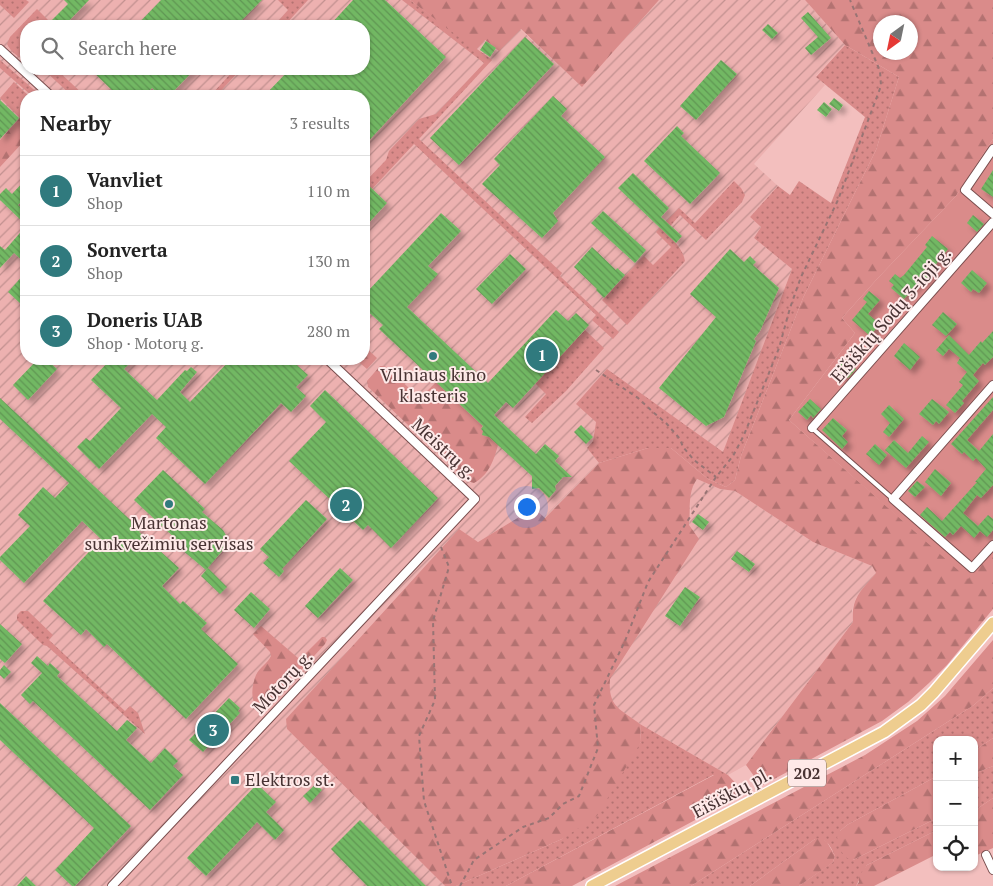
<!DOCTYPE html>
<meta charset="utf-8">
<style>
:root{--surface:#fff;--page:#f6f6f6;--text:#222;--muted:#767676;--line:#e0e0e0;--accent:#307a7e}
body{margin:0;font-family:"PT Serif",serif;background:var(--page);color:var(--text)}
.controls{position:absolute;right:15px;bottom:15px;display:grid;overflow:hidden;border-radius:10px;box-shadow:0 1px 4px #0004}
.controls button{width:45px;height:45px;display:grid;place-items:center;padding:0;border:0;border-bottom:1px solid var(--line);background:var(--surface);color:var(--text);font:25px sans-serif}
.compass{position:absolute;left:873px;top:15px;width:45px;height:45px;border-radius:50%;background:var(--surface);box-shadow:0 1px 4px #0004;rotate:213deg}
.you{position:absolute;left:526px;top:506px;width:18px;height:18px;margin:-12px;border:4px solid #fff;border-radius:50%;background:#1a73e8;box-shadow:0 0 0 8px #1a73e833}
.badge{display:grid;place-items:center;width:32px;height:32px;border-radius:50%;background:var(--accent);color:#fff;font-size:16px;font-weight:700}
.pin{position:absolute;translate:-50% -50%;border:2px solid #fff;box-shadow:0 1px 5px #0006}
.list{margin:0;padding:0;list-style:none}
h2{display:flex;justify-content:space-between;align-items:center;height:65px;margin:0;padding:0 20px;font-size:21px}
h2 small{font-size:16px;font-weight:400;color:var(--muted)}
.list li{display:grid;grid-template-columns:32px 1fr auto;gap:15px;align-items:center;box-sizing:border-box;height:70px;padding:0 20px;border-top:1px solid var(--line)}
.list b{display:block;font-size:19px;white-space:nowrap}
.list p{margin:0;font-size:16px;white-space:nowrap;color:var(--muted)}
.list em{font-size:16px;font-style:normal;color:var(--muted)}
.icon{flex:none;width:28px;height:28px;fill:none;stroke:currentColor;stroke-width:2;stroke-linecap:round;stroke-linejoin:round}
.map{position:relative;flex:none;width:993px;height:886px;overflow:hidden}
.search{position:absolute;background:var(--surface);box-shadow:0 1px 4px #0004;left:20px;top:20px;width:350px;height:55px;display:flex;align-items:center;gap:12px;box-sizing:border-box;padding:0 18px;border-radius:20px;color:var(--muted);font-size:19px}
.panel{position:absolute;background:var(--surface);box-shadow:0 1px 4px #0004;left:20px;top:90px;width:350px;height:275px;border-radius:20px}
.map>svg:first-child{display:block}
</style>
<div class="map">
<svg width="993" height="886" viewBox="0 0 993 886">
<defs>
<pattern id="industrial-furrows" width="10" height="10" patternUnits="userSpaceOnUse" patternTransform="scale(1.25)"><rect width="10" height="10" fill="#edb1b0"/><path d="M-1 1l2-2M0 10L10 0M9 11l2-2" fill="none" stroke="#c29190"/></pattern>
<pattern id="grass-dots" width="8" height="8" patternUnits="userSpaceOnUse" patternTransform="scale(1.25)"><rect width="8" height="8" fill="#da8b8a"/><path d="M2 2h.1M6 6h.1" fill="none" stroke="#b37271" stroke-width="1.8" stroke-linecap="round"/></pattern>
<pattern id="forest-firs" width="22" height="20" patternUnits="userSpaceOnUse" patternTransform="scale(1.25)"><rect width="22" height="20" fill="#da8b8a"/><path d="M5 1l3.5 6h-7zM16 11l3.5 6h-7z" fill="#b37271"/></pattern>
<pattern id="building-back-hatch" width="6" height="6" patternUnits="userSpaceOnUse" patternTransform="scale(1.25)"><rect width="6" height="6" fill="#72b864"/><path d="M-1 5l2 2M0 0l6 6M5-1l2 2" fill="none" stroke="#609653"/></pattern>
<filter id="shadow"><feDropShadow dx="4.5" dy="4.5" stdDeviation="2.5" flood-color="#0004"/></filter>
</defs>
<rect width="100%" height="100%" fill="#f3bfbe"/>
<path fill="url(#industrial-furrows)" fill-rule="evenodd" d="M0,0H410L476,50L484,40L499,50L520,29L582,86L659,0H805L845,45L816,76L825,85L754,164L778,186L750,217L761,227L754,238L792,269L723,453L596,422L593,441L587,448L599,463L544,518L534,508L478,542L459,530L287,729L445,886H0ZM26,26H364V69H26ZM26,96H364V359H26ZM385,366L420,399L435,382L483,426L481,429L471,483L368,387Z
M697,479L720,489L735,491L813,542L872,566L876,573L856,598L852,610L853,622L746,765L728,775L640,724L613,705L609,694L610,679L689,525L691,511L689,498L693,484Z"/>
<path fill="url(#grass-dots)" d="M0,0H26L29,2L14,18L0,5Z
M278,0H308L284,26H274L288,10Z
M402,0H410L492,60L419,139L562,273L560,276L619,332L613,339L592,320L596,315L414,144L372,189L367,184L364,188V183L386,160L389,151L419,119L436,114L484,63Z
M37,9L54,26H26V61C19,58 10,51 7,44L10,37Z
M845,45L899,77L876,150L803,298L741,456L735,480L726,487L708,479L671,448H648L599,463L587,448L593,441L596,422L576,404L607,369L723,452L792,269L754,238L761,227L750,217L778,186L790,195L799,181L831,203L865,117L816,77Z
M0,60L41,96H32L0,68Z
M43,69H56L85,96H72Z
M235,69H241L216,96H210Z
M14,82L29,96H26V112L20,118L0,98Z
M734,181L741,188L745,195L742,202L706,240L680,215L665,232C673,240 683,249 685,261L627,325L602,300L644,256L653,265L671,247L656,232L679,208L695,223Z
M585,330L604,348L566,391L532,423L525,417L546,394L535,383Z
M21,611H28L53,635L49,640L125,711L130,706L138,713L145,734L47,646L43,645L17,620V615Z
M993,688V738L974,751V740H937V776L847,825L840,831L853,860L937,818V830L867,865L856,886H799L833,862L835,856C830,845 827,838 815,839L750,886H691L974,705Z
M640,724L728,775H713L506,886H456L562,839L641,742Z
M993,766V798L974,811V774Z"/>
<path fill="url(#forest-firs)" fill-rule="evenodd" d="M410,0H659L582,87L521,29L499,51L485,40L476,50Z
M805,0H993V139L956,196L877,279L842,318L855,333L789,420L968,578L993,550V609L947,665L929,683L908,702L882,721L763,785L759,783L746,765L853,622C851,598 861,591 876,573L872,566L813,542L735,491L720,489L697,479C687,493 691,509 689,525L699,539L610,679C608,707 619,708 640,724L641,742L597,816L562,839L456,886H445L287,729L286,719L459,529L478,542L534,508L545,518L599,463L648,448H671L708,479L726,487L735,480L741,456L803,298L876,150L899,77L845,45ZM880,22H910V52H880Z
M26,111V139L0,167V140Z
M364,346L377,358L367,369L355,359H364Z
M380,366H385L420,398L436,382L483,426L481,429L498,445C494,460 489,475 474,483L467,481L368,387L367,381Z
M261,626L298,658L303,656L322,637H325L327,640L325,644L264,711C249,707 251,687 256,675C259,668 268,663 271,656L270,652L253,634Z
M993,640V688L974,705L691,886H615L865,755L917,721L945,696Z
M993,738V766L974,774V751Z
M714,775H728L742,790L740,796L572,886H506Z
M937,776V818L853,860C841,858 840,847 837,837L840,831L847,825Z
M993,798V848L977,855L974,852V811Z
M937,830V854L874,886H856L859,882V876L867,865Z
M821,838L827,842L835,856L833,862L828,866L799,886H750L815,839Z"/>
<path fill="#da8b8a" d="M993,139V550L968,579L789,420L855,333L842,318L877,279L956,196Z"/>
<path fill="url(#building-back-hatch)" filter="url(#shadow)" d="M64,0H89L64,26H54L50,22L68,4Z
M161,0H262L236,26H136Z
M353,0H385L446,57L364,146V96H264L290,69H364V26H329Z
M808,12L831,38L811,55L805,48L818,37L801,18Z
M768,24L778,33L772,39L762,30Z
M525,37L554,64L459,165L430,138Z
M486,41L496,48L490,57L480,50Z
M721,60L737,74L696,120L680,106Z
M90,69H195L169,96H161L152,88L144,96H118Z
M553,96L567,109L561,116L605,157L553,213L558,221L542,238L482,184L500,165L494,159Z
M834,98L843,105L839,111L829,104Z
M0,100L19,118L0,139Z
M824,102L832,109L826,117L817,110Z
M677,126L684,133L681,136L720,173L690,204L644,161Z
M993,170V197L981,189Z
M633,173L669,208L661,217L682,236L676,243L618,188Z
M26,179V197L18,205L26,212V225L0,200V194L6,188L12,194Z
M364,181L387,203L364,228Z
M603,211L646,250L635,263L591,223Z
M441,213L461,231L428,266L438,274L407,307L488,383L556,310L568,321L576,313L589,325L513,408L506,402L494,415L536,454L545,444L559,456L555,461L572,477H563L555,486L556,490L549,498L539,488L532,489V476L489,437L482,435L483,431L481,429L483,426L379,329L383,325L364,308V289L367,292Z
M973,215L984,224L977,232L967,223Z
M26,226V264L14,253L0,268V246L5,250Z
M932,236L948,249L933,268L935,269L923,283L920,281L904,299L891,288L894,285L889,281L895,274L900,278L904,275L927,247L925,245Z
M592,247L616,270L617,268L625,275L604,298L596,290L597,289L574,267Z
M730,249L744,262L750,256L756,262L753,265L779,288L760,331L754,339L756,341L724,417L706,426L659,388L716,317L690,294Z
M510,254L526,269L492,304L476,289Z
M972,270L987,283L979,293L973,289L971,292L961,283Z
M26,272V298L21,304L8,292Z
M869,291L880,300L868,314L880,324L870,336L852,320L867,302L863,299Z
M943,312L957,324L946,336L932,325Z
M993,331V357L985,365L983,363L973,375L979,381L962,401L964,403L955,413L946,405L963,385L959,382L967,372L957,363L960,358L949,349L943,356L936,350L949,335L969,355L981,341L982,343Z
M904,343L920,357L910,370L894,356Z
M38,359H46L57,369L28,400L13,385Z
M111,359H134L124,369L157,400L185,370L187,371L191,367L197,372L180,392L190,402L231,359H290L308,375L296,387L306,396L291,412L281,403L205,484L156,438L166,427L152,414L99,469L77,447L86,438L90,441L121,408L91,380Z
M842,361L848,366L850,364L856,369L848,378L844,375L841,377L834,371Z
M325,390L438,498L391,548L368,525L363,530L289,461L326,422L310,406Z
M993,397V410L967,440L979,451L993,434V485L981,498L977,495L963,513L978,526L988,515L993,519V530L987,537L980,531L974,538L961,526L953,535L950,532L945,537L920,515L927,507L942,521L977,482H975L986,469L976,458L973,461L964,452L962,454L951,444Z
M0,398L141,530L139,532L179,568L162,586L180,604L183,601L207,623L201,629L238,664L186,719L107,644L104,647L86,629L81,635L43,601L101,539L82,521L24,583L0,560V557L30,526L18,515L43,487L55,498L69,483L0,419Z
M810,399L821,409L813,418L811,415L807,420L798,412Z
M932,399L949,412L939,424L936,421L933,425L919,414Z
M889,405L904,419L889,437L883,432L890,423L881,414Z
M833,418L847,430L842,436L848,442L842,449L822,430Z
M581,425L593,437L586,444L574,432Z
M922,436L929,442L906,468L885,450L894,440L908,453Z
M875,444L887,455L879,465L866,454Z
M935,469L951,483L941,496L925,482Z
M163,470L205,509L202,512L223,530L227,537L224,541L228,544L206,570L175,544L178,541L134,500Z
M917,481L925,487L915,497L908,491Z
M306,500L327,519L282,569L284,571L279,577L263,563L269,557L260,549Z
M698,514L709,522L703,530L692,522Z
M737,551L755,564L749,572L731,559Z
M208,568L227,587L220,594L201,576Z
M340,568L353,580L318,618L305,606Z
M685,587L700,597L680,626L665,616Z
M251,592L270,609L254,628L234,610Z
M0,624L22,644L5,663L0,659Z
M37,656L48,666L50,663L60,672L57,676L117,731L127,720L137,728L126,740L151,763L165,748L178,761L173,766L183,775L150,810L33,701L30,704L21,695L42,673L31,663Z
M4,665L11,672L4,679L0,675V670Z
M229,698L240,708L238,711L240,713L203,752L189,740Z
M0,703L131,826L75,886H72L55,870L94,828L0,740Z
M257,784L276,802L266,812L284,830L275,840L257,822L206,876L187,858Z
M316,784L322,790L310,803L303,796Z
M360,820L426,886H367L331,849Z
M26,876L36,886H17Z"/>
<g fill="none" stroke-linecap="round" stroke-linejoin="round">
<defs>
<path id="lane" d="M812,428L893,499"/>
<path id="street" d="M0,49L51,96
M993,149L965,190L993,214
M993,385L893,499L972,568L993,545
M812,428L993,222
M986,855L993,870
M112,886L475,499L327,359"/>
<path id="primary" d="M592,886L884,732L921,705L934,692L993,623"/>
</defs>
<use href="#lane" stroke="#7a4e4e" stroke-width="6"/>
<use href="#street" stroke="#7a4e4e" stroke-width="10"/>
<use href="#primary" stroke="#fff" stroke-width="14"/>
<path stroke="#987474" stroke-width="2" stroke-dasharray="4 4" stroke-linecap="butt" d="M596,370L638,398L653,412L666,423L680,439L683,447L694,460L716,477
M441,547L449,567L433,621L435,700L419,736L424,801L452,886
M460,886L474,860L523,827L549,818L563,804L579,796L598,748L594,705L625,641L648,582L716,477L733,456L744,435L779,348L790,308L801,277L838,200L881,86L880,71L850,0"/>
<use href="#lane" stroke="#fff" stroke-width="4"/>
<use href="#street" stroke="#fff" stroke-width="8"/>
<use href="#primary" stroke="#eecd8f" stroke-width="11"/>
</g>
<g fill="#307a7e" stroke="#fee9e8" stroke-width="2">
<circle cx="433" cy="356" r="5"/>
<circle cx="169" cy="504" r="5"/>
<rect x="230" y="775" width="10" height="10" rx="2.5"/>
</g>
<g text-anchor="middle" stroke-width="4" stroke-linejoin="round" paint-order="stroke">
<rect fill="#fee9e8" stroke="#7f6a69" stroke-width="1" x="788" y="759.5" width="38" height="27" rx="4"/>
<g font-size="16" font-weight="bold" fill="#483333">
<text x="807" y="779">202</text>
</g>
<g font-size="18" fill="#483333" stroke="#fee9e8">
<text transform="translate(891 315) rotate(-49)" y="6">Eišiškių Sodų 3-ioji g.</text>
<text transform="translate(444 449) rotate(43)" y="6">Meistrų g.</text>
<text transform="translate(283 682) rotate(-47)" y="6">Motorų g.</text>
<text transform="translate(732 793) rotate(-28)" y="6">Eišiškių pl.</text>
</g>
<g font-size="18" fill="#483333" stroke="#fee9e8">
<text x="433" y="381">Vilniaus kino<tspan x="433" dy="21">klasteris</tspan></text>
<text x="169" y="529">Martonas<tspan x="169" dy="21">sunkvežimiu servisas</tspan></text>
<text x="245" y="786" text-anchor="start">Elektros st.</text>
</g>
</g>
</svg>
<div class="controls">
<button>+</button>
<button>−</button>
<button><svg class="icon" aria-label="locate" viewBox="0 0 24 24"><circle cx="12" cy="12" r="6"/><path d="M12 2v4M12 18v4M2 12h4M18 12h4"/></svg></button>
</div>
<svg class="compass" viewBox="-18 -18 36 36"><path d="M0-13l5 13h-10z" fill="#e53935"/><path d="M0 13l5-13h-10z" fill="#767676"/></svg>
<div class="you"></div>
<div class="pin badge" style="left:542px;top:355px">1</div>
<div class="pin badge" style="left:346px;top:505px">2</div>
<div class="pin badge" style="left:213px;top:730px">3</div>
<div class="search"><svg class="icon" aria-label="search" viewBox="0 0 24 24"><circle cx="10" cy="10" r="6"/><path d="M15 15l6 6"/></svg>Search here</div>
<section class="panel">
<h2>Nearby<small>3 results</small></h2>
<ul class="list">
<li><span class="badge">1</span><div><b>Vanvliet</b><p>Shop</p></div><em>110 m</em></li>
<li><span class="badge">2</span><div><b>Sonverta</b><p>Shop</p></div><em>130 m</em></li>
<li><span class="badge">3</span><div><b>Doneris UAB</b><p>Shop · Motorų g.</p></div><em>280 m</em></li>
</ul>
</section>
</div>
